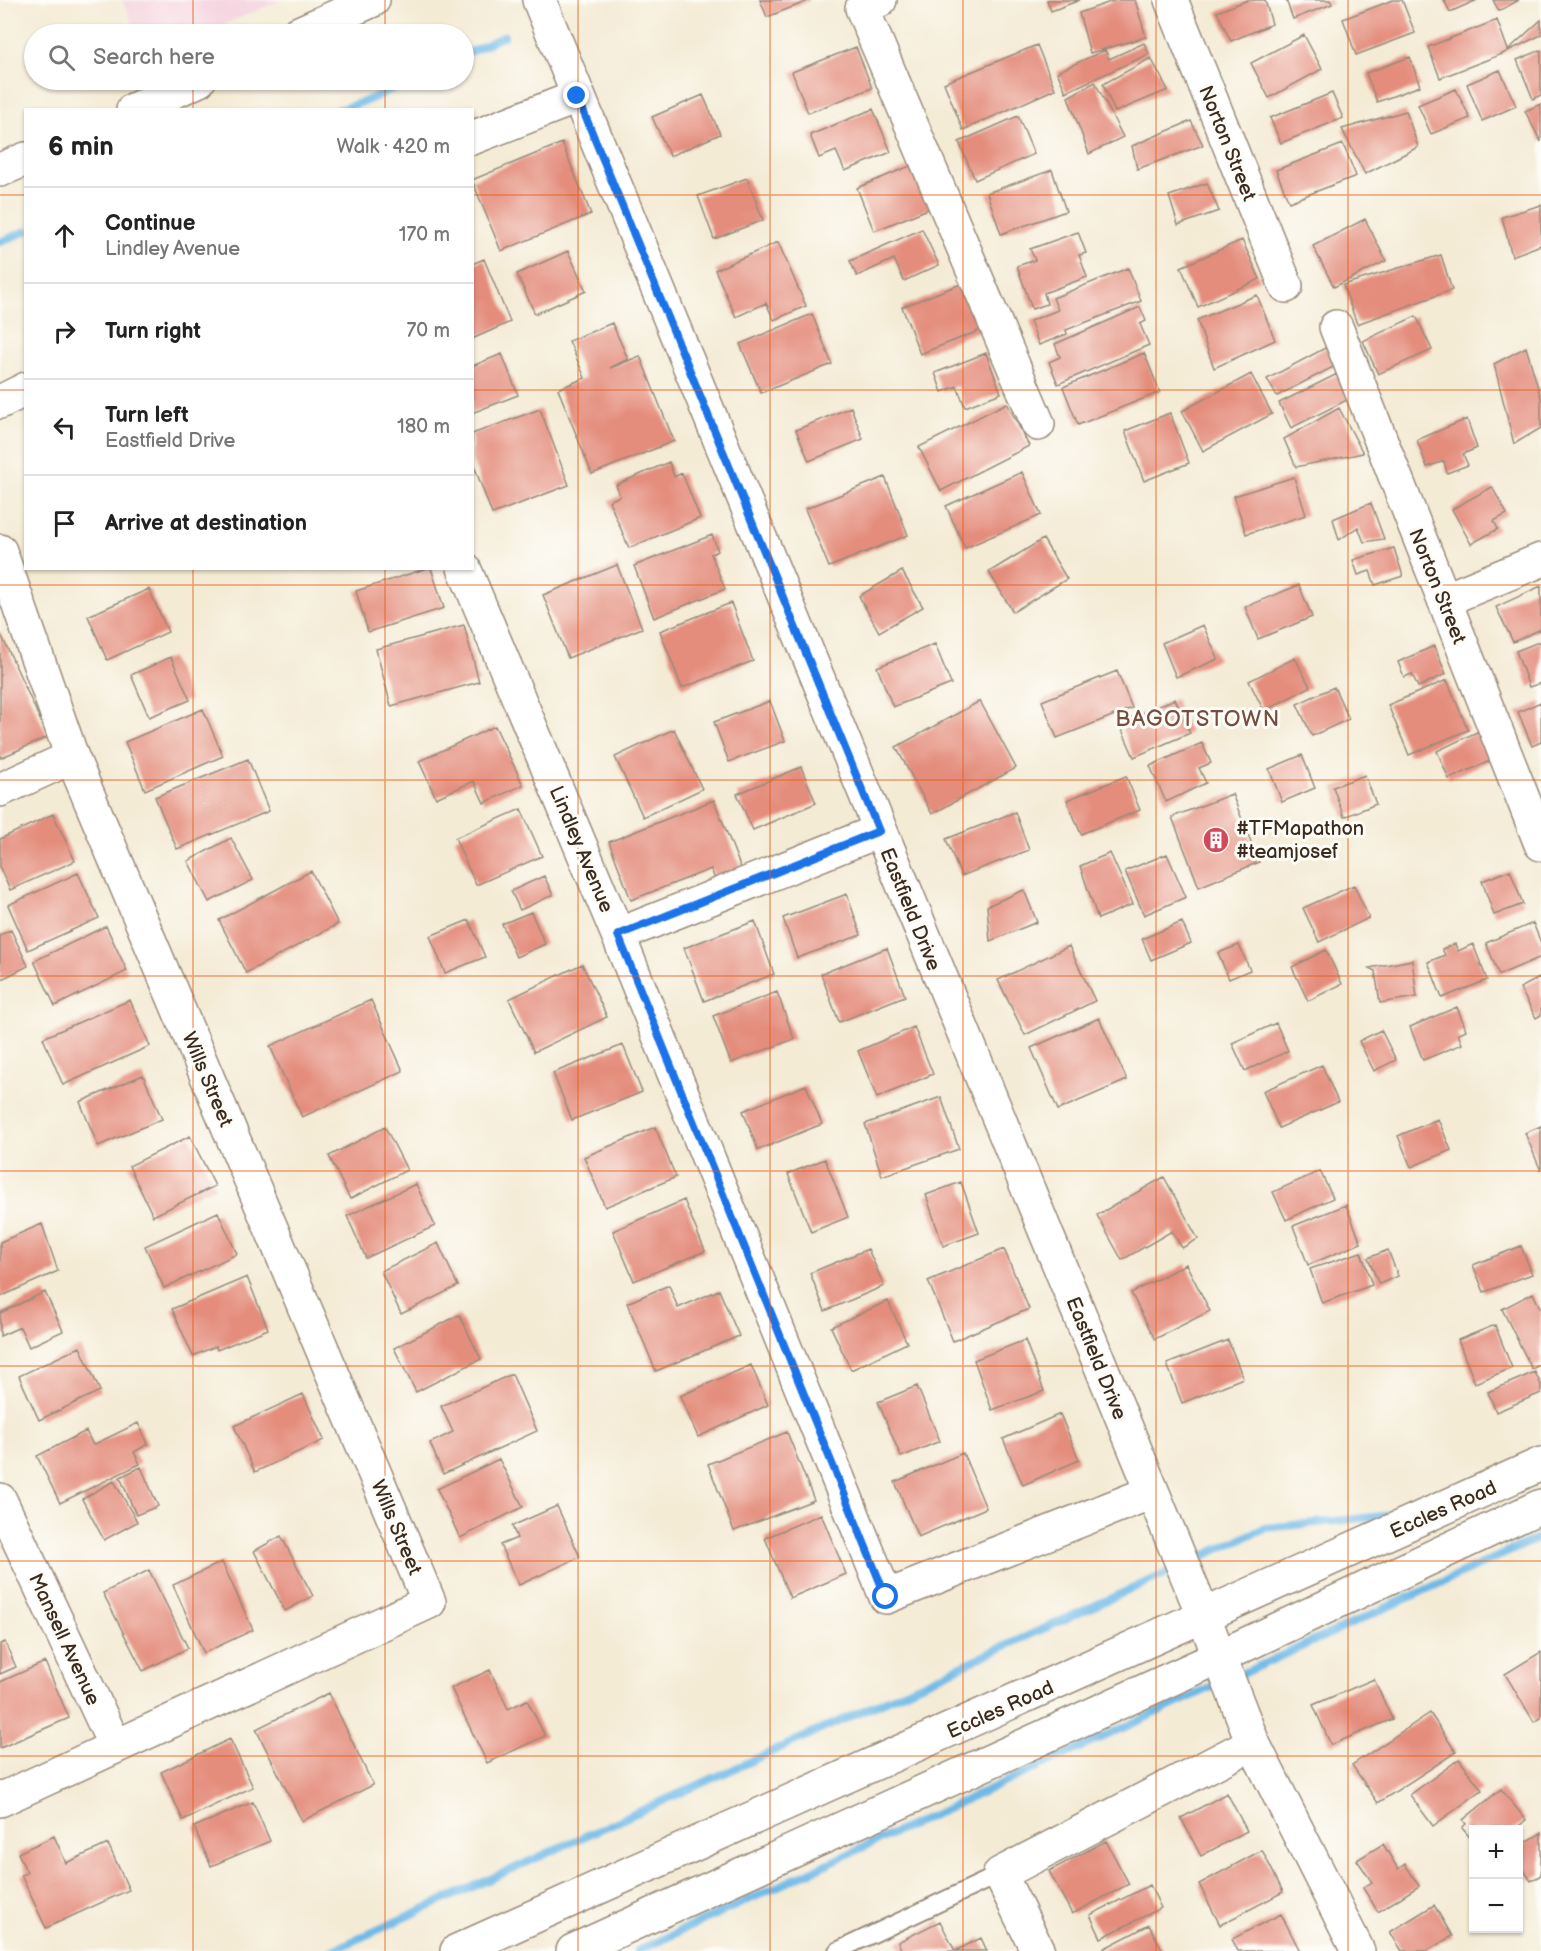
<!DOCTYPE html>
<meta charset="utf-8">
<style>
:root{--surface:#fff;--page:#f2f2f2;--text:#222;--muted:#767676;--line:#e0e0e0}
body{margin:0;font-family:"Balsamiq Sans",sans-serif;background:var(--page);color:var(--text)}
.controls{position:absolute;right:18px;bottom:18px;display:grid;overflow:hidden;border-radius:0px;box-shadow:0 2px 4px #0004}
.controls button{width:54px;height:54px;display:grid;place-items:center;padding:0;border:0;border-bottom:2px solid var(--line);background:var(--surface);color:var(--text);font:30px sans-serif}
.stop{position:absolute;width:18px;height:18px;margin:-14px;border:4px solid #1a73e8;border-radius:50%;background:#fff}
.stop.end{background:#1a73e8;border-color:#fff;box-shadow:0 2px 6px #0008}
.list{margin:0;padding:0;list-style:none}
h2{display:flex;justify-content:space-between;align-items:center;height:78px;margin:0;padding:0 24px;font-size:26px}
h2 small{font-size:20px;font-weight:400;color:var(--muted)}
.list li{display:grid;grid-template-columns:39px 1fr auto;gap:18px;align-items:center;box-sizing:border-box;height:96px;padding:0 24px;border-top:2px solid var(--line)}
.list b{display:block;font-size:22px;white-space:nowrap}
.list p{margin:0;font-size:20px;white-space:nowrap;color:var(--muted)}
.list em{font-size:20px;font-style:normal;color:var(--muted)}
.icon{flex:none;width:33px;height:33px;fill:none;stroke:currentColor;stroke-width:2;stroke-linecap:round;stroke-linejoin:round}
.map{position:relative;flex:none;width:1541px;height:1951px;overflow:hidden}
.search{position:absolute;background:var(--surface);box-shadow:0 2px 4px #0004;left:24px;top:24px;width:450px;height:66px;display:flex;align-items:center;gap:15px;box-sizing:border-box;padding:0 21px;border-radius:33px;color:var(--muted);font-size:22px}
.panel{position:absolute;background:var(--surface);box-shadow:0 2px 4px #0004;left:24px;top:108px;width:450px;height:462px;border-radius:0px}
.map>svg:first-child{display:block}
</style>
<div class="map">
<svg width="1541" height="1951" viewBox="0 0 1541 1951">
<rect width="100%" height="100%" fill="#fdfcf7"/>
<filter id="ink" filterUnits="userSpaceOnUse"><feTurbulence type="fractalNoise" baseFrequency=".0167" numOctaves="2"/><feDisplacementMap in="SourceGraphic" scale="12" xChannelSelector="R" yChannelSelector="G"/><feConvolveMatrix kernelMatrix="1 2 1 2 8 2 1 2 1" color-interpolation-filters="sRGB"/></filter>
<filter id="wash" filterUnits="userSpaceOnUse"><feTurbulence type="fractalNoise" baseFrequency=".008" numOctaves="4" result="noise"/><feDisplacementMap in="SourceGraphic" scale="24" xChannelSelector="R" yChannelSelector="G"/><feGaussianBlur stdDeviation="1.35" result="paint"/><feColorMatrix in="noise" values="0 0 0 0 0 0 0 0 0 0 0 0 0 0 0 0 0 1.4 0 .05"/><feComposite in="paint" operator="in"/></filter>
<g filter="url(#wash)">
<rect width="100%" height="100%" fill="#f4ebd5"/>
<path fill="#f4cfdd" d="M122,0H282L201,34H137Z"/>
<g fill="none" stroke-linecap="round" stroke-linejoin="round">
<path stroke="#6eb9e7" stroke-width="8" d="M464,55L504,36
M337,110L366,101L412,80
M0,242L26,231
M1190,1562L1265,1528L1394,1515
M1235,1677L1541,1537
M331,1951L1178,1568
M637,1951L1223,1682"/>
</g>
<g id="blocks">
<path fill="#e48d7d" d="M760,0H811L767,17Z
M1047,0H1080L1051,11Z
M1116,0H1135L1146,37L1090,53L1079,13Z
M1248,0H1265L1272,24L1231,41L1217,12Z
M1286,0H1330L1332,4L1293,19Z
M1393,0H1402L1415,33L1356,55L1343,19Z
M1444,0H1477L1450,12Z
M1493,0H1519L1499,11Z
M1497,20L1508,50L1541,20V35L1502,54L1440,78L1428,47Z
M1304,35L1322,69L1269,98L1251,63Z
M1144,43L1149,54L1066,92L1057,72L1105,50L1109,59Z
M1037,45L1055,89L963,130L944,83Z
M856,47L872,88L808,113L792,72Z
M1541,50V95L1533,99L1517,60Z
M1410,57L1420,86L1377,102L1366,73Z
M1151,58L1168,90L1115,112L1103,84Z
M1500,70L1516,106L1482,121L1467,84Z
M1095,82L1123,137L1089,154L1068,97Z
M1456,89L1470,118L1431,134L1418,105Z
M1332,93L1343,118L1281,143L1270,118Z
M703,95L720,134L670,156L652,117Z
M1541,104V142L1525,111Z
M873,109L891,152L845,171L836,151L819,158L810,135Z
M1406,111L1418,147L1365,174L1342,129Z
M1018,116L1034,154L975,180L959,142Z
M1191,121L1203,145L1137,169L1132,146Z
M562,143L591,214L501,251L472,180Z
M1343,144L1356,176L1289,202L1276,170Z
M915,164L933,207L874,231L857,188Z
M1052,170L1066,211L1001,234L987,193Z
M747,178L763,220L714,239L698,196Z
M1207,183L1219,211L1178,225L1169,196Z
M1541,205V245L1512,256L1502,217Z
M1365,219L1386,261L1334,287L1313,246Z
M922,229L939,265L904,281L894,259L857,276L850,261Z
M1078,232L1086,253L1079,255L1087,277L1044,293L1047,304L1032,309L1017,266L1035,260L1030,249Z
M1242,240L1260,279L1198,307L1181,267Z
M778,242L806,306L774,320L766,303L736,317L715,270Z
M568,251L586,291L535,314L517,274Z
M1441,255L1452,290L1357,324L1343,285Z
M484,259L510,322L472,339V264Z
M1128,268L1141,301L1066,330L1067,334L1039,345L1030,321L1058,310L1053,298Z
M971,280L989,327L920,354L902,307Z
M1257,295L1275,340L1214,368L1197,320Z
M1140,307L1146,321L1140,324L1149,345L1058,384L1049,362L1060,357L1055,344Z
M812,314L832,364L761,393L740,344Z
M1416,316L1432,350L1378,374L1363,341Z
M612,323L628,359L610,368L640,356L674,441L592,474L558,389L585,378L569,341Z
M1327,347L1337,365L1277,396L1267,379Z
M1526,347L1541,398V428L1514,444L1494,364Z
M986,353L1001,393L965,407L957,386L942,392L935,373Z
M1144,353L1160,392L1078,425L1063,387Z
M502,354L518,395L472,413V366Z
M1251,374L1272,414L1203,451L1182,411Z
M1337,374L1349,399L1291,428L1279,403Z
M1007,403L1029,446L941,491L919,447Z
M851,407L863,439L809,461L796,430Z
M1339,408L1363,453L1296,467L1284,439Z
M540,409L569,485L492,514L472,460V434Z
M1170,413L1189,463L1144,481L1125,431Z
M1467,419L1477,448L1463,454L1468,465L1447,473L1444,461L1427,467L1417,440Z
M669,462L674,477L682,473L700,518L629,548L609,501L620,496L616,485Z
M1022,472L1041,515L965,548L946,506Z
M885,477L908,535L829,567L805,509Z
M1294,477L1306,515L1246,534L1234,496Z
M1492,487L1507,514L1494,521L1498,529L1471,544L1452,509Z
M1371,503L1384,539L1364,542L1358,527L1339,540L1333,519Z
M712,535L718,551L711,554L725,589L654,618L634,566Z
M1043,539L1067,579L1013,612L989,572Z
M1394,548L1403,576L1375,585L1370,571L1358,575L1353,560Z
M617,565L642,628L568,658L543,595Z
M428,568H431L444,608L368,632L356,591Z
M902,571L923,607L879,632L859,596Z
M1299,585L1312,617L1258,639L1245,607Z
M1541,586V629L1513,642L1496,607Z
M149,589L168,632L107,660L88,616Z
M731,603L753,661L682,688L660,631Z
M464,625L479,682L391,706L376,649Z
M1203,625L1218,659L1176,677L1162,643Z
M0,632L48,737L0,758Z
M1541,641V683L1529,687L1516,651Z
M935,644L951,684L893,707L877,667Z
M1434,646L1446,674L1418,687L1412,674L1404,677L1398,662Z
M171,657L190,700L149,717L131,675Z
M1295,658L1310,687L1264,711L1249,681Z
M1117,671L1132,708L1057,738L1042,701Z
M1447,680L1468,730L1409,755L1388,705Z
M1334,687L1349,719L1312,736L1297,704Z
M1175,699L1190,733L1134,757L1119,723Z
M770,701L785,741L729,762L714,722Z
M980,701L1016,768L932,814L896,747Z
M1541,702V742L1532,746L1518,712Z
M203,709L223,756L145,790L125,742Z
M495,726L523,785L484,803L474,781L436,798L419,761Z
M674,729L702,789L643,817L615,757Z
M1479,731L1492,760L1449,779L1437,751Z
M1202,743L1211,763L1199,768L1206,783L1166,802L1150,766Z
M1302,755L1315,788L1282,802L1269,769Z
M248,759L269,811L177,849L155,797Z
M801,767L816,803L753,830L737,794Z
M1365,775L1376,804L1344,817L1333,787Z
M1126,776L1140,810L1081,834L1067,800Z
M1232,794L1259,862L1199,887L1172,817Z
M714,800L742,871L716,882L711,869L631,900L609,842Z
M521,809L542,856L476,885L455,838Z
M1015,812L1029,850L961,876L946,839Z
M53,814L75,861L10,890L0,868V839Z
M231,838L253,880L209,902L188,861Z
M1110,853L1133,904L1098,919L1080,866Z
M1167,854L1186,897L1144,915L1125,871Z
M1510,870L1523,904L1494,915L1482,881Z
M311,871L338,924L246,973L219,920Z
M78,873L99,918L28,950L8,905Z
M544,876L553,895L520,910L511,891Z
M1354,885L1369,918L1319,942L1303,908Z
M1024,890L1037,922L990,941L987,906Z
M847,894L861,935L797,958L783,918Z
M531,912L545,944L516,957L502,924Z
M469,920L485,957L445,973L430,936Z
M755,921L774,974L704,1001L684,948Z
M1182,922L1191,943L1151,960L1142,939Z
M1533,923L1541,943V957L1499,975L1486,943Z
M106,926L127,971L55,1006L34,961Z
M11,930L28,966L0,980V935Z
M1455,944L1458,951L1473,944L1487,980L1442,998L1428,962L1445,955L1442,949Z
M1239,945L1250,970L1229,979L1218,953Z
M1069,946L1095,1001L1025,1035L998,980Z
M887,948L905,996L839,1022L821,974Z
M1326,950L1342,984L1308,1001L1292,967Z
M1412,960L1417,997L1380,1003L1375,971L1369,968Z
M582,964L607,1017L534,1052L509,999Z
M1541,977V1015L1536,1018L1520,988Z
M777,992L794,1039L731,1063L713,1016Z
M130,1000L150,1046L63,1085L43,1038Z
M371,1000L403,1071L302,1117L270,1046Z
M1457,1007L1466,1030L1458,1034L1462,1044L1423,1060L1410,1027Z
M1099,1018L1127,1080L1058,1110L1031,1048Z
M1276,1023L1288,1051L1245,1071L1232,1043Z
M914,1027L933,1074L877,1098L858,1051Z
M1381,1030L1396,1060L1374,1071L1359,1041Z
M623,1045L642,1092L572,1120L553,1073Z
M1322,1065L1338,1102L1279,1128L1263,1091Z
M143,1075L162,1119L98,1146L80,1102Z
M806,1085L822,1124L758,1150L743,1111Z
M941,1097L959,1149L882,1176L865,1124Z
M1438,1119L1451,1150L1411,1167L1398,1136Z
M1541,1126V1171L1525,1133Z
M385,1127L407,1170L350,1199L329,1156Z
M655,1127L676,1177L605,1207L584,1157Z
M190,1136L215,1186L153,1216L129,1166Z
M825,1159L848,1217L811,1232L788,1174Z
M1320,1171L1333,1198L1286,1220L1273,1192Z
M1164,1177L1198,1239L1182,1248L1172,1231L1122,1260L1097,1215Z
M961,1182L979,1233L943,1246L926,1195Z
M416,1184L435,1226L366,1258L347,1216Z
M684,1200L705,1251L634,1281L613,1231Z
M1346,1205L1361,1243L1308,1265L1293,1226Z
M218,1212L237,1254L164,1288L145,1246Z
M42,1224L58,1271L0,1297V1242Z
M438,1243L458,1286L401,1314L381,1271Z
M1521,1246L1532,1274L1484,1292L1473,1265Z
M868,1249L884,1286L825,1311L810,1273Z
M1004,1249L1029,1309L953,1341L928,1281Z
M1388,1250L1398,1276L1379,1284L1368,1258Z
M1361,1252L1372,1285L1322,1303L1310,1269Z
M1186,1264L1210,1311L1155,1339L1131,1293Z
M247,1277L268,1329L217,1350L216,1346L193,1356L172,1309Z
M669,1285L678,1308L719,1290L739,1336L656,1371L627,1303Z
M45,1292L63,1331L29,1347L20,1327L0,1336V1313Z
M1533,1293L1541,1310V1364L1532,1369L1502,1309Z
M888,1301L907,1343L851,1370L831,1327Z
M459,1315L481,1359L416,1392L394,1348Z
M1495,1325L1512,1368L1475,1383L1458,1340Z
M1025,1340L1044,1391L992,1410L974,1360Z
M1228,1340L1243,1378L1182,1403L1167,1364Z
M80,1347L100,1391L39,1420L19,1376Z
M751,1365L768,1405L698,1437L680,1396Z
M1535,1372L1541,1385V1393L1496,1412L1488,1392Z
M512,1374L537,1431L443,1474L430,1443L453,1432L441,1406Z
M917,1386L940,1441L901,1457L878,1402Z
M303,1394L324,1440L255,1472L234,1426Z
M1060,1414L1079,1460L1023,1485L1003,1439Z
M138,1423L148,1444L134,1452L140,1464L60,1503L37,1456L86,1431L93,1445Z
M787,1432L814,1500L734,1531L708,1464Z
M963,1453L986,1508L918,1537L895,1482Z
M499,1459L523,1507L460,1538L437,1489Z
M141,1467L158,1506L136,1515L120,1477Z
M114,1481L137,1522L104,1540L82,1499Z
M557,1506L580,1557L519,1585L500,1545L517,1538L512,1526Z
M821,1514L846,1574L790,1598L765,1538Z
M281,1536L313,1596L285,1611L254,1551Z
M222,1562L253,1630L204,1653L173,1585Z
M149,1570L188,1648L143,1671L103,1593Z
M5,1642L16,1667L0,1674V1644Z
M1541,1652V1718L1534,1722L1505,1674Z
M45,1662L69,1718L0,1748V1682Z
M490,1670L508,1709L527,1700L545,1736L487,1763L451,1688Z
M1374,1679L1392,1719L1331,1745L1313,1705Z
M329,1693L373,1785L302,1821L256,1729Z
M1430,1713L1456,1752L1378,1803L1352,1765Z
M230,1739L253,1787L183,1820L161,1772Z
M1459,1759L1482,1790L1433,1826L1410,1795Z
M1501,1789L1526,1820L1514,1830H1474V1842L1462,1828L1466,1824L1463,1820Z
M1227,1793L1247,1831L1201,1856L1181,1818Z
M253,1802L270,1841L211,1866L194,1827Z
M1541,1833V1875L1531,1881L1518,1861V1847Z
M54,1836L66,1863L108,1844L129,1890L46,1928L21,1875L27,1873L18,1853Z
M1106,1841L1129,1884L1072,1914L1049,1871Z
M1383,1844L1398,1869L1405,1864L1419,1886L1378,1912L1363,1888L1372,1882L1357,1860Z
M1262,1850L1283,1892L1220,1925L1199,1884Z
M1150,1885L1161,1908L1101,1938L1090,1915Z
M1434,1905L1452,1936L1427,1951H1402L1390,1932Z
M1281,1914L1300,1951H1238L1232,1939Z
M940,1921L955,1951L981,1938L987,1951H902L898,1942Z
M1149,1925L1163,1951H1099Z"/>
</g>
</g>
<g filter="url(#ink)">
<use href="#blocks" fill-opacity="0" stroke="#988a7a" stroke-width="1.5"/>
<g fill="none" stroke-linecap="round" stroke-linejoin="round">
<defs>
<path id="service" d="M837,1951L1000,1874"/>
<path id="minor" d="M880,0L862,8L1038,424
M1171,0L1286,286
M297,34L373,0
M133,110L199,80
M472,138L577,97
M0,170L26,159
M1336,327L1541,844
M0,402L26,389
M0,551L72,757L429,1602L0,1800
M464,568L618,935L886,1597L1152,1492
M1444,600L1541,560
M0,790L72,757
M618,935L879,831
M0,1500L115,1746
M1204,1617L1253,1743L1358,1951
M1038,1951L1000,1874L1253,1743"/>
<path id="tertiary" d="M539,0L1204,1617
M457,1951L1541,1464
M573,1951L1219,1657L1541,1506"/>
</defs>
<use href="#service" stroke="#988a7a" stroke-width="20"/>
<use href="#minor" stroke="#988a7a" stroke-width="36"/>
<use href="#tertiary" stroke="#988a7a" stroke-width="36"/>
<use href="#service" stroke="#fff" stroke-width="16"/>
<use href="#minor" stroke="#fff" stroke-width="33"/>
<use href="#tertiary" stroke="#fff" stroke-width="33"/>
</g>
</g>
<g fill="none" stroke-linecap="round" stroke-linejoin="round" filter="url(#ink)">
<path stroke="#1a73e8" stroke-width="8" d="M577,96L879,831L618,935L886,1597"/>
</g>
<path fill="none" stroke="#e8590c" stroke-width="1.5" stroke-opacity="0.55" d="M193,0V34M385,0V34M578,0V1951M770,0V1951M963,0V1951M1156,0V1951M1348,0V1951M193,80V110M385,80V110M0,195H26M472,195H1541M0,390H26M472,390H1541M193,568V1951M385,568V1951M0,585H1541M0,780H1541M0,976H1541M0,1171H1541M0,1366H1541M0,1561H1541M0,1756H1541"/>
<defs>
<symbol id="building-disc" viewBox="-11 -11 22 22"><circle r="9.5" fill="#d1495b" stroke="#fdfcf7"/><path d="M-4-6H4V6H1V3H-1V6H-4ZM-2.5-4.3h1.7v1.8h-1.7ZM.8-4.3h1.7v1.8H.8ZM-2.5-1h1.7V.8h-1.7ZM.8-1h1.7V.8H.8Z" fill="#fff"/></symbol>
</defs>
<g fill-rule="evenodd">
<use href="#building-disc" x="1201" y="825" width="30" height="30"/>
</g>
<g text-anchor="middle" stroke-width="6" stroke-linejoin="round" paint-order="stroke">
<g font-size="20" fill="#3b2a1e" stroke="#fdfcf7">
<text transform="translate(1228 143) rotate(68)" y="7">Norton Street</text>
<text transform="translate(1438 586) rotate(68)" y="7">Norton Street</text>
<text transform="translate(582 849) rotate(67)" y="7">Lindley Avenue</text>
<text transform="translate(911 909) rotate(68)" y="7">Eastfield Drive</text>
<text transform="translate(208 1079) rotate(67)" y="7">Wills Street</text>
<text transform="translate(1097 1358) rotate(68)" y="7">Eastfield Drive</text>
<text transform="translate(1443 1509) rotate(-24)" y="7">Eccles Road</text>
<text transform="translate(397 1527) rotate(67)" y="7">Wills Street</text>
<text transform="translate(65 1639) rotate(65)" y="7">Mansell Avenue</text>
<text transform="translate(1000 1709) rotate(-24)" y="7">Eccles Road</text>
</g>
<g font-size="20" fill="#3b2a1e" stroke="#fdfcf7" text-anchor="start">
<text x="1236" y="835">#TFMapathon<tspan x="1236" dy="23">#teamjosef</tspan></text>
</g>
<g font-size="22" letter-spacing="1.5" fill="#764d3f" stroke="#fdfcf7">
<text x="1198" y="726">BAGOTSTOWN</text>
</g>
</g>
</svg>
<div class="controls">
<button>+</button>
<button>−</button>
</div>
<div class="stop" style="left:886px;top:1597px"></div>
<div class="stop end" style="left:577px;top:96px"></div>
<div class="search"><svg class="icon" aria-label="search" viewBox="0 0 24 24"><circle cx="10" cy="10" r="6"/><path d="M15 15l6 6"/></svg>Search here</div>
<section class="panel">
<h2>6 min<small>Walk · 420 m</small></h2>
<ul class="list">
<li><svg class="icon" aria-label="ahead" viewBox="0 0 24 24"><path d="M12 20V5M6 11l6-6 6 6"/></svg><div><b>Continue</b><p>Lindley Avenue</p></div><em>170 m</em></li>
<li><svg class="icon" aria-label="right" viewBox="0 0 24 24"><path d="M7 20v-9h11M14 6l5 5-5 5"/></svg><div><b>Turn right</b></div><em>70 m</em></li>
<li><svg class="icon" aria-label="left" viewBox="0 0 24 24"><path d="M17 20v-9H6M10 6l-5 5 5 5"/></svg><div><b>Turn left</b><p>Eastfield Drive</p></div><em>180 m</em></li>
<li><svg class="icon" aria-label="arrive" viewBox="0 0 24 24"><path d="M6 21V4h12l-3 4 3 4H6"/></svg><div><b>Arrive at destination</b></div></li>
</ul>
</section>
</div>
